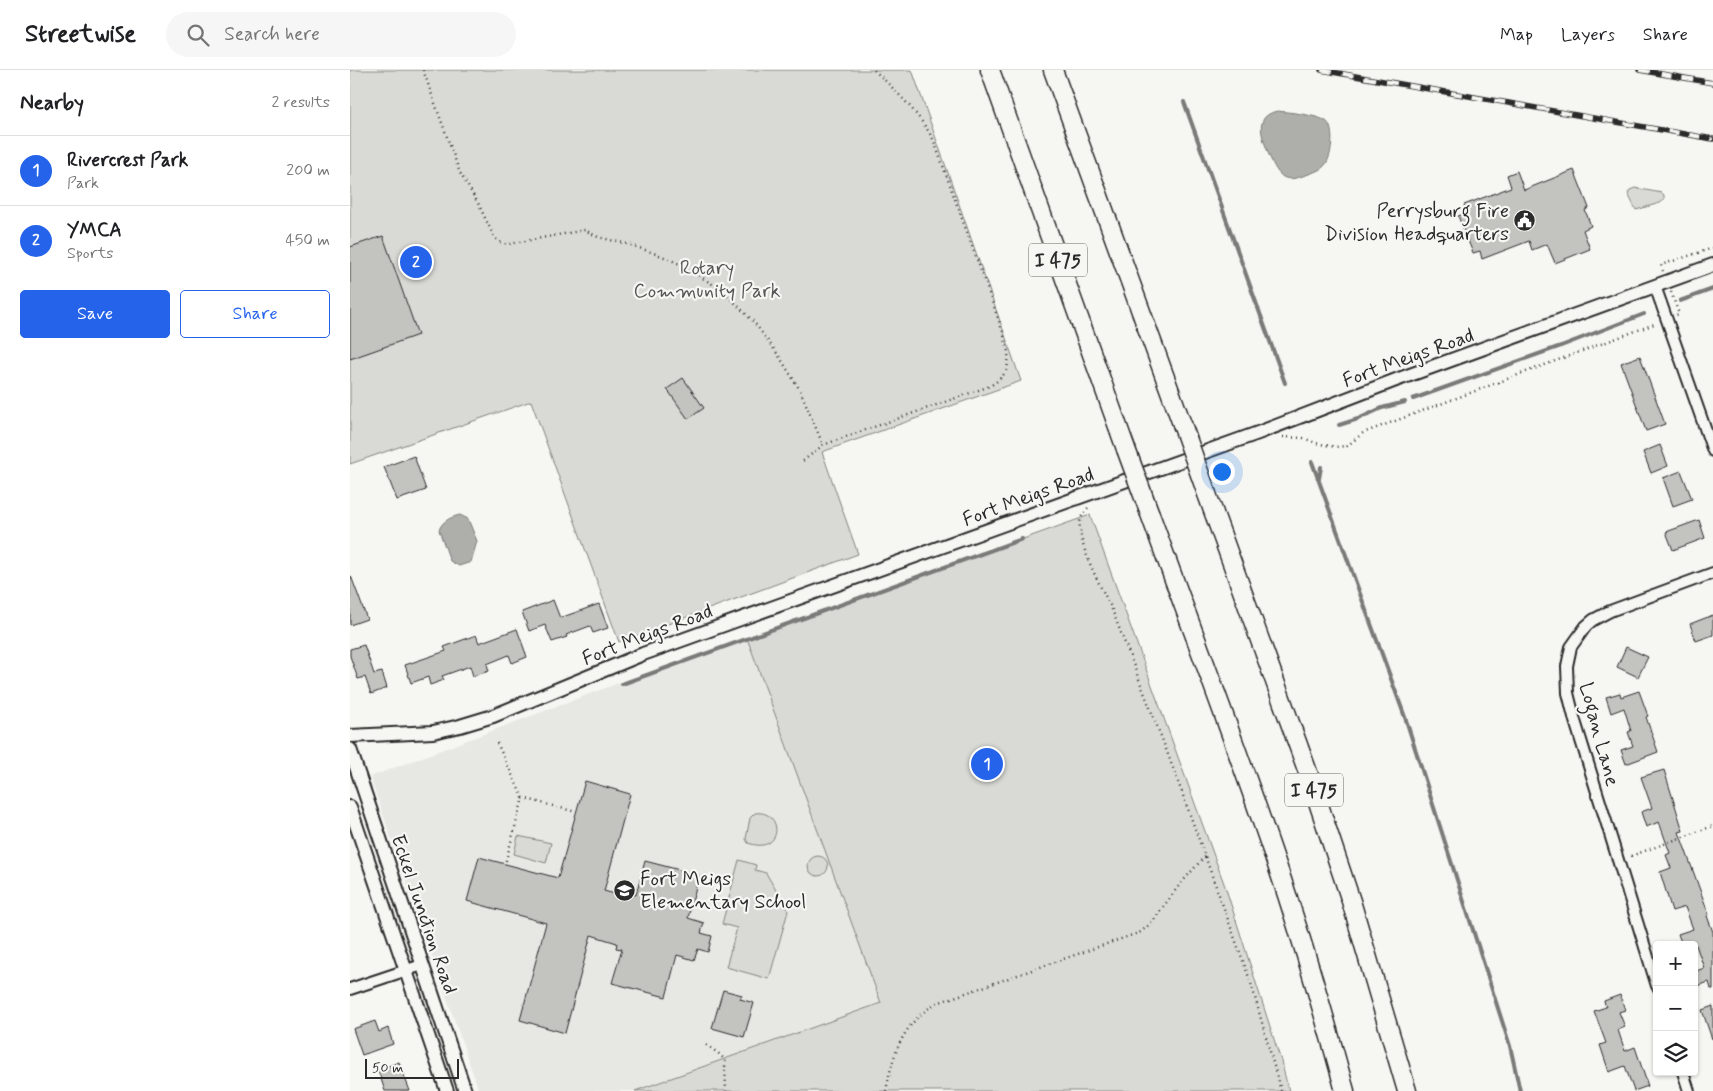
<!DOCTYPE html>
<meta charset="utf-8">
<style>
:root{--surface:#fff;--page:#f6f6f6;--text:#202124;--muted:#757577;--line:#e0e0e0;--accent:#2563eb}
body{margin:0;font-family:Mynerve,sans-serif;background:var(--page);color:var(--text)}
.controls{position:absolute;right:15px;bottom:15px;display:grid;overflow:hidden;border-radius:5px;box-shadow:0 1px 4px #0004}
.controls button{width:45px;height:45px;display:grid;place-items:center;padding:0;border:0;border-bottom:1px solid var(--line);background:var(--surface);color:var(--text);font:25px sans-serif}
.scale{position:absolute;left:15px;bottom:12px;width:94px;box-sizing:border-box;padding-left:5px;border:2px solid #2b2b2b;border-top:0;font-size:14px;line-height:18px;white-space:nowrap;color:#2b2b2b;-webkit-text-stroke:4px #f6f6f2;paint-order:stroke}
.you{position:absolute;left:871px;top:401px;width:18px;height:18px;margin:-12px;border:4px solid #fff;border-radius:50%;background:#1a73e8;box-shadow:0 0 0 8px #1a73e833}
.badge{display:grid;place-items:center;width:32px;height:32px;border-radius:50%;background:var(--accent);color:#fff;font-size:16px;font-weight:700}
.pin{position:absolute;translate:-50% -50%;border:2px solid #fff;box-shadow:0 1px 5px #0006}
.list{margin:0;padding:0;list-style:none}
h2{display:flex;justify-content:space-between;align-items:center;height:65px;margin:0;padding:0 20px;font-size:21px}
h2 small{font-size:16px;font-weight:400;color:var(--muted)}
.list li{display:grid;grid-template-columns:32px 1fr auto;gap:15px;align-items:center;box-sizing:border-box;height:70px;padding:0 20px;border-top:1px solid var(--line)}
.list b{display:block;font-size:19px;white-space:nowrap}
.list p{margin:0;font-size:16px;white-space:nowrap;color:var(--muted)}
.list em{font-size:16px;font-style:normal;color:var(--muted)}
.actions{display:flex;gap:10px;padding:15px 20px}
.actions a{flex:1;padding:11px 0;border:1px solid var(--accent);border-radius:5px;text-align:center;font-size:18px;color:var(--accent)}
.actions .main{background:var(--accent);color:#fff}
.icon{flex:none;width:28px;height:28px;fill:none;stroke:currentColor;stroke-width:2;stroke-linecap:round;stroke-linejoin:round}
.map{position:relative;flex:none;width:1363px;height:1021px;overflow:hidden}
header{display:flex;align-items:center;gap:30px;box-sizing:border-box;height:70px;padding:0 25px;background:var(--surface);border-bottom:1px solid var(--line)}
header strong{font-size:24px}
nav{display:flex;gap:28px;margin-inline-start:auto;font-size:18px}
.search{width:350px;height:45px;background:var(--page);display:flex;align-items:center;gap:12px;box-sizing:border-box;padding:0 18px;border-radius:28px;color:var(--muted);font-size:19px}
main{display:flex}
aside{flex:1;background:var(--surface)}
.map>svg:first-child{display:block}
</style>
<header>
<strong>Streetwise</strong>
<div class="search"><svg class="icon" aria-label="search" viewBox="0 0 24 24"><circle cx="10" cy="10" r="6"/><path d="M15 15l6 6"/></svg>Search here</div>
<nav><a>Map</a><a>Layers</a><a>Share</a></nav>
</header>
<main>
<aside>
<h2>Nearby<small>2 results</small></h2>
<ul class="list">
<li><span class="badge">1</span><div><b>Rivercrest Park</b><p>Park</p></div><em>200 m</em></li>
<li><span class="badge">2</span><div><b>YMCA</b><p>Sports</p></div><em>450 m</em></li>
</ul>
<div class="actions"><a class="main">Save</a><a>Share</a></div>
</aside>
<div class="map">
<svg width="1363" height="1021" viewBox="0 0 1363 1021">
<rect width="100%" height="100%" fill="#f6f6f2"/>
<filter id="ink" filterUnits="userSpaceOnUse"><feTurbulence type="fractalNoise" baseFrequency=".02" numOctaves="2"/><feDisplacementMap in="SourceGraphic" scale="10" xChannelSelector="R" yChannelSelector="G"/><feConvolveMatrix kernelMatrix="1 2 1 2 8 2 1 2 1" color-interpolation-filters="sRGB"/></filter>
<g filter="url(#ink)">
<path fill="#e7e7e3" d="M397,568L531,933L285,1021H129L20,707L282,608Z"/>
<path fill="#d9d9d5" stroke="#828280" d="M0,0H562L671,311L472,382L508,484L269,572L181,331L0,394Z
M1285,118L1312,123L1314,125V130L1310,133L1286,140L1278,124L1280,120Z
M740,445L876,819L931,991L939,1021H285L531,933L397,568Z
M405,743C434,739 434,786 398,773L396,769L400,748Z
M168,766L201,773L196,793L164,784Z
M458 796a10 10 0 1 1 20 0a10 10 0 1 1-20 0Z
M389,790L406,795L405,800L416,803L438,841L419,909L376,897L387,858L372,854Z"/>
<path fill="#aeaeab" stroke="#7a7a78" d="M927,41C939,42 967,45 976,51C986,58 982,91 973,97C969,101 961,103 956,105C949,107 941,111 933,107C926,102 922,92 919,85C913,68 902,47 927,41Z
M110,445L118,449L127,471L121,492L109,496L100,491L89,460C92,451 101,447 110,445Z"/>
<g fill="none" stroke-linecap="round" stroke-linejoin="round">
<path stroke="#7a7a78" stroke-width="4" d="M834,32L935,313
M1330,231L1363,219
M1063,329L1211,276L1294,244
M989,355L1008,349L1032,338L1055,332
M962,392L1056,650L1160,976L1170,1021
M969,409L971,397
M272,614L672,469"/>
</g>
<path fill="#c3c3c0" stroke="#2b2b2b" d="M1224,100L1239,138L1235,140L1241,156L1233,160L1240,179L1205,193L1197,174L1182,180L1179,171L1132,189L1130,181L1123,183L1108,146L1117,143L1114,135L1161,117L1157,105L1167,101L1174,120Z
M33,166L68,265L0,289V177Z
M1290,286L1315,354L1296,361L1271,293Z
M333,308L354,338L338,349L317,319Z
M1310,375L1318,396L1301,403L1293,382Z
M64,386L76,420L47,430L34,397Z
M1331,401L1342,429L1323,436L1313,408Z
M1349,450L1355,468L1323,480L1316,462Z
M0,506H1L17,549L0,555Z
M203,530L210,548L249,534L258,558L243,563L240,556L216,565L217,567L202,572L195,555L179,561L172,542Z
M1363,545V565L1346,571L1340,554Z
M167,559L177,587L162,593L159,585L137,594L139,601L123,606L120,596L92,606L94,610L80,615L78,607L61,613L55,595L96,581L94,577L126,565L129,573Z
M14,575L24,604L32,602L37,618L21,624L15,607L8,609L0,586V579Z
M1276,577L1298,587L1288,607L1267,597Z
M1289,621L1298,646L1296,647L1308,682L1276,694L1271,680L1283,676L1278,662L1281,661L1274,638L1261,643L1256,627L1270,623L1271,627Z
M1314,700L1333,761L1329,762L1359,845L1357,846L1363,862V919H1361L1359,912L1344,917V902L1354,898L1346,875H1332L1328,864L1343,859L1335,837L1322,841L1310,802L1321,798L1316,785L1320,783L1309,752L1296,757L1291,742L1302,738L1291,707Z
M235,711L280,724L254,821L279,828L281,824L286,825L295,791L349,805L338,848L354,853L351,863L362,866L358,882L348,879L344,890L327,885L316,927L262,913L272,879L266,878L267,873L241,865L215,963L170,950L196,853L117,831L129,787L208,808Z
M373,920L392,925L390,929L404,933L394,967L362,958Z
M1270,925L1275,940L1269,942L1275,957L1268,960L1275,981L1285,977L1298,1016L1284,1021L1275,996L1259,1002L1250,975L1256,973L1244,941L1256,937L1254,931Z
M1363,936V968L1362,969L1352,940Z
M25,951L29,962L38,958L43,974L12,985L3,959Z
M49,992L60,1021H35L28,1000Z"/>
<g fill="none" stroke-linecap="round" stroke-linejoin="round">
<defs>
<path id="minor" d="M1305,216L1363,381
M1307,916L1225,651L1218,623L1217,596L1221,577L1236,556L1243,550L1260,541L1363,503
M0,919L72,895
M1333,1002L1339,1021"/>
<path id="tertiary" d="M0,666L83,662L110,656L143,646L293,584L908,363L1046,310L1363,195
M0,679L115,1021
M0,737L97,1021"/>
<path id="motorway" d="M640,0L776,379
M703,0L832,354
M857,424L960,708L1001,831L1057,1021
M800,444C846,571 895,697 937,825C958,890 977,955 995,1021"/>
</defs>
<use href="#minor" stroke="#2b2b2b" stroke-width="14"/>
<use href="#tertiary" stroke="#2b2b2b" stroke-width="16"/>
<use href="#motorway" stroke="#2b2b2b" stroke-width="21"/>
<path stroke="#2b2b2b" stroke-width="2.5" stroke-dasharray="1 4" stroke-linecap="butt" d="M73,0L110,103L128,133L144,167L149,172L159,174L235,160L248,167L281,175L312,186L332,195L362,214L381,229L404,252L429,286L450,320L473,375
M1313,201L1311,195L1363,178
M1321,222L1329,244L1326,245
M933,367L953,368L966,373L985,377L997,376L1013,363L1307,253
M453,391L473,375L640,316C664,302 660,286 653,262L584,71C569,43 547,22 524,0
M738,438C734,442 731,446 730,452C727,473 751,518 761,537L819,687L901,913L931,1021
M147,673L173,728L155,794
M173,728L226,742
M1281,786L1363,756
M356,975L368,983L375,990L376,1021
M536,1021C543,984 552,953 587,933L791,862L803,851L827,818L855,786"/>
<use href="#minor" stroke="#f6f6f2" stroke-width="10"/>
<use href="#tertiary" stroke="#f6f6f2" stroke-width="12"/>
<use href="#motorway" stroke="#f6f6f2" stroke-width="18"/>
<defs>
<path id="rail" d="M971,0L1363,69
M1289,0L1363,13"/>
</defs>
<use href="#rail" stroke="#2b2b2b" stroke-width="5.5"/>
<use href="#rail" stroke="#f6f6f2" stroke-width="4" stroke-dasharray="11" stroke-linecap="butt"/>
<defs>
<path id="motorway-bridge" d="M832,354L857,424
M776,379L800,444"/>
</defs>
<use href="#motorway-bridge" stroke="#2b2b2b" stroke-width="21" stroke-linecap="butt"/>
<use href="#motorway-bridge" stroke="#f6f6f2" stroke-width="18"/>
</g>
</g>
<defs>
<symbol id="civic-disc" viewBox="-11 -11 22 22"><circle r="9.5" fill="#2b2b2b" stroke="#f6f6f2"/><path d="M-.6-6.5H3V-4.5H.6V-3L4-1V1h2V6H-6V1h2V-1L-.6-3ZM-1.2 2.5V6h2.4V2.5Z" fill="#fff"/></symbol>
<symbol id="school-disc" viewBox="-11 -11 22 22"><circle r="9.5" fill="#2b2b2b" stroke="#f6f6f2"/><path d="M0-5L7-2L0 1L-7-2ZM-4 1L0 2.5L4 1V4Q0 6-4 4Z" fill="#fff"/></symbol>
</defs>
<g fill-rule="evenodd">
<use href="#civic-disc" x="1162" y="138" width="25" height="25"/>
<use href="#school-disc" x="262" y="808" width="25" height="25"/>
</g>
<g text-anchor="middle" stroke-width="4.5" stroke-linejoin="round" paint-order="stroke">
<g fill="#f6f6f2" stroke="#686867" stroke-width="1">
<rect x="679" y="173.5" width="58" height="33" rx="4"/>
<rect x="935" y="703.5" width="58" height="33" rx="4"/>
</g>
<g font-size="19" font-weight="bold" fill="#2b2b2b">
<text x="708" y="197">I 475</text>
<text x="964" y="727">I 475</text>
</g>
<g font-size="20" fill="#2b2b2b" stroke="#f6f6f2" text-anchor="end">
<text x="1159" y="147">Perrysburg Fire<tspan x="1159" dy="23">Division Headquarters</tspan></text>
<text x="290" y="815" text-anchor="start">Fort Meigs<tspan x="290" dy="23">Elementary School</tspan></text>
</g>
<g font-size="20" fill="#565656" stroke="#f6f6f2">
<text x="357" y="204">Rotary<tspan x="357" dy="23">Community Park</tspan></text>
</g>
<g font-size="20" fill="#2b2b2b" stroke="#f6f6f2">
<text transform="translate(1058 287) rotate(-20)" y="7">Fort Meigs Road</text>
<text transform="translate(678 426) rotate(-20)" y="7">Fort Meigs Road</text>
<text transform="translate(297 564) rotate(-21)" y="7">Fort Meigs Road</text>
<text transform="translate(1250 664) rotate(75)" y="7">Logan Lane</text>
<text transform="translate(75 844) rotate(71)" y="7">Eckel Junction Road</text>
</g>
</g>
</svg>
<div class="controls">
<button>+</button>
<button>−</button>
<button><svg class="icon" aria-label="layers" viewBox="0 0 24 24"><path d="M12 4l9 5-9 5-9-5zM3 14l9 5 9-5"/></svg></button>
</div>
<div class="scale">50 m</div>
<div class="you"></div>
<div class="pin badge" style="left:637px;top:694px">1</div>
<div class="pin badge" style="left:66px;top:192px">2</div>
</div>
</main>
